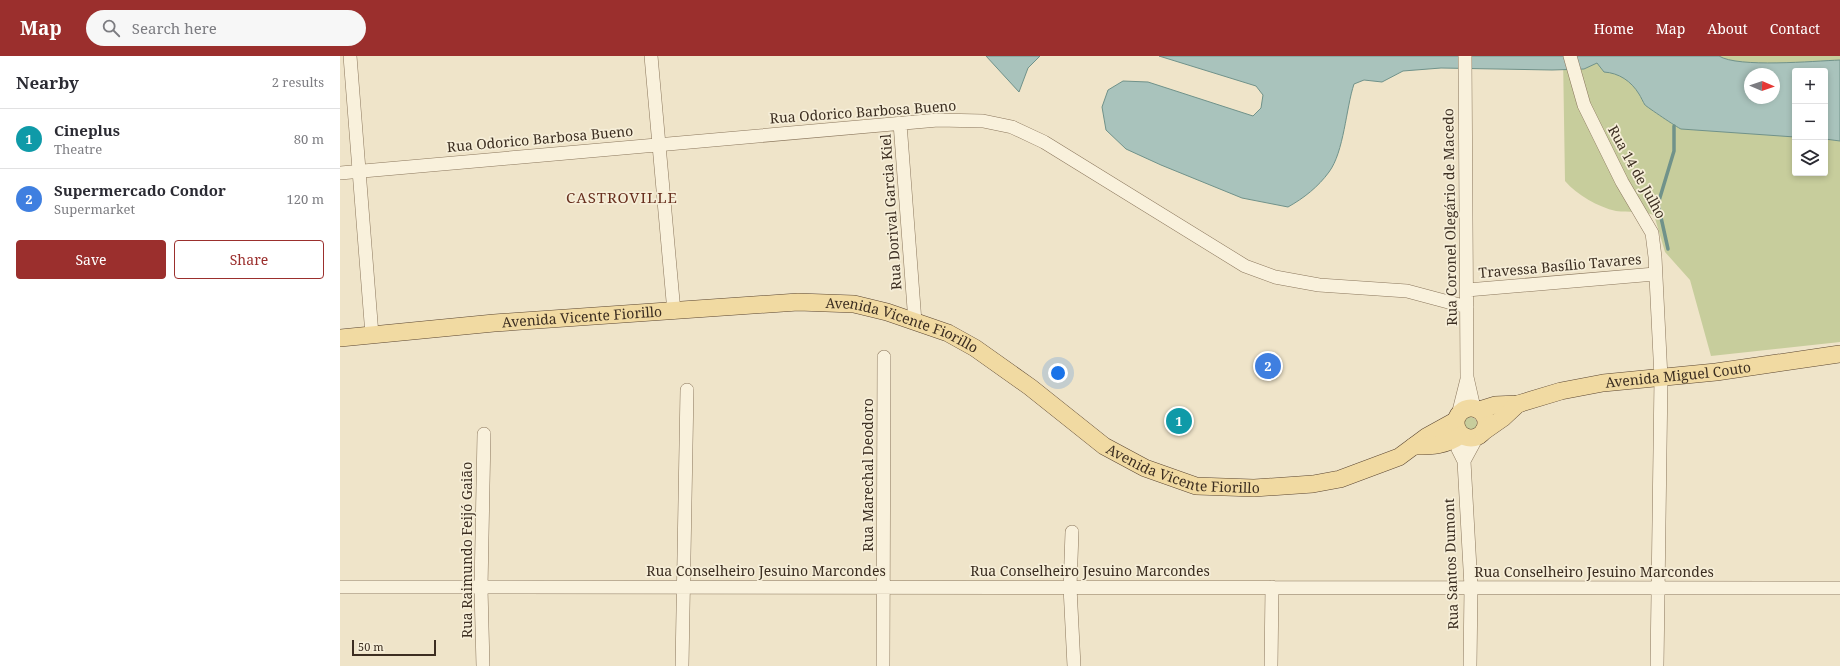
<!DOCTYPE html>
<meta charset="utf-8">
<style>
:root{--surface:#fff;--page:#f7f7f7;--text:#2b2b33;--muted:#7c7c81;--line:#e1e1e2;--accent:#9b2f2d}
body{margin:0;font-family:"Noto Serif",serif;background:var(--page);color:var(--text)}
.controls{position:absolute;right:12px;top:12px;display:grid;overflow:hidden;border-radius:4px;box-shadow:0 2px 6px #0003}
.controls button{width:36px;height:36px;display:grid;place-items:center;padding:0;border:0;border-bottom:1px solid var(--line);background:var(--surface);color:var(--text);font:20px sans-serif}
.compass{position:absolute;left:1404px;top:12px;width:36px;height:36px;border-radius:50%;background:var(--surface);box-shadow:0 2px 6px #0003;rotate:92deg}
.scale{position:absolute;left:12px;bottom:10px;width:84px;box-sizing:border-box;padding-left:4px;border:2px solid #3c2e21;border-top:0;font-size:11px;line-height:14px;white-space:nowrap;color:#3c2e21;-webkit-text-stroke:3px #f6eed8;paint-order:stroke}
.you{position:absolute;left:718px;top:317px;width:14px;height:14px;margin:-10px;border:3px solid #fff;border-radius:50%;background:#1a73e8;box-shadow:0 0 0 6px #1a73e833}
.badge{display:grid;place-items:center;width:26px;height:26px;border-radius:50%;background:var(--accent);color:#fff;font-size:13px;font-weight:700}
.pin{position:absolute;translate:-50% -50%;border:2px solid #fff;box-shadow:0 1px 4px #0006}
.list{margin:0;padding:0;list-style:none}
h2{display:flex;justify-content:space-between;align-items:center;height:52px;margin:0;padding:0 16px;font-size:17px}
h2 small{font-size:13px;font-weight:400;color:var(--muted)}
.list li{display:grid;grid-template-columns:26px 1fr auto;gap:12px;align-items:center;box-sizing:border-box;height:60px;padding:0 16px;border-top:1px solid var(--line)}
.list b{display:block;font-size:15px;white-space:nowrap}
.list p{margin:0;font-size:13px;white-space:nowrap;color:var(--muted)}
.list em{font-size:13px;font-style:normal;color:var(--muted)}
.actions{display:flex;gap:8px;padding:12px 16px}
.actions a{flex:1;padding:9px 0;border:1px solid var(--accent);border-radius:4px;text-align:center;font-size:14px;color:var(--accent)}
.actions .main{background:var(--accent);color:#fff}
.icon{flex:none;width:22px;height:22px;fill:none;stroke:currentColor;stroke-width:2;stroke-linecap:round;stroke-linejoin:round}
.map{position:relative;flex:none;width:1500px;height:610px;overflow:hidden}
header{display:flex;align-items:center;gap:24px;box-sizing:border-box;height:56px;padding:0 20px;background:var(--accent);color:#fff}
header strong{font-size:19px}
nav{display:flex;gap:22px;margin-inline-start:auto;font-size:14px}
.search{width:280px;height:36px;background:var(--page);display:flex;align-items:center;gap:10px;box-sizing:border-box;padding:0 14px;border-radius:22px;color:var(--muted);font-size:15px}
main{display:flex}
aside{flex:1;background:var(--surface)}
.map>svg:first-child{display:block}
</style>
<header>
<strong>Map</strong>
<div class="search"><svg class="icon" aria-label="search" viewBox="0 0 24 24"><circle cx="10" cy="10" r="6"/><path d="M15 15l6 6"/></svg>Search here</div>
<nav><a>Home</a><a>Map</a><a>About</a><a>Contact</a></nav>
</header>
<main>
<aside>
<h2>Nearby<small>2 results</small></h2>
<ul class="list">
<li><span class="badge" style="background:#0f9aa8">1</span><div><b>Cineplus</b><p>Theatre</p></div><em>80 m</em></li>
<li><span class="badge" style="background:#3f7fe0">2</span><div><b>Supermercado Condor</b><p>Supermarket</p></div><em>120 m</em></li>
</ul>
<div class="actions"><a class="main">Save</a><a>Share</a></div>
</aside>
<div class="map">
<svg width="1500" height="610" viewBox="0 0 1500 610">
<rect width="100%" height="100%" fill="#efe4c9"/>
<path fill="#c7cd9c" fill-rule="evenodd" d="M1223,0H1500V286L1371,300L1350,224L1325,196L1314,159C1301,154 1289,157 1276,155C1258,151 1237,139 1225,125ZM1455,15H1485V117H1455ZM1410,18H1434V42H1410Z
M1123 368a7 7 0 1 1 14 0a7 7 0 1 1-14 0Z"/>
<path fill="#a9c3bc" stroke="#70928a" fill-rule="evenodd" d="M646,0H700L688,12L679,36Z
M819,0H1379C1398,12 1474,5 1500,4V85L1485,83V15H1455V81L1341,73C1338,72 1307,51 1305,49C1303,46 1301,41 1299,38C1291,25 1279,17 1264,16L1257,7L1244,13L1212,14L1101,12L1063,15L1042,26L1024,24L1014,28C1006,52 1004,96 989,116C978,131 964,142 948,151L902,142L821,109L786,93L766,74L762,51L768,34L783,25L808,26L913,60L921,52L923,39L916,30ZM1410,18H1434V42H1410Z"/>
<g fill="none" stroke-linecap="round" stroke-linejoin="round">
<path stroke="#70928a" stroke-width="3.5" d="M1328,193L1318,148L1334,95V70"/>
<defs>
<path id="minor" d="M10,0L32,279
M311,0L334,256
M1125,0L1127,321L1134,352
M1230,0L1244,49L1282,126L1312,177L1315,201L1321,322L1317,610
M560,67L575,266
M0,117L598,64L643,65L672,71L704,86L905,210L935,221L979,229L1067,235L1127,251
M1127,234L1315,218
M1118,359L1127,323
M1123,380L1118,393L1124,405
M1124,405L1131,531L1130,610
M1124,405L1137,381
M732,476L730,531L734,610
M0,531L1500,532
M143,610L141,532L144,378
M342,610L347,334
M543,610L544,301
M931,610L932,531"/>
<g id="major">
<path id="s1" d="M0,282L154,267L458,246L514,248L547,256L608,277L635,292L690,331L764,390L805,412L856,430L914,432L973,428L1000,423L1059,401L1086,381L1115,365"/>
<circle cx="1131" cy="367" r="15"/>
<path id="s2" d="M1139,354L1155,349L1178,348L1221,335L1263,327L1376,316L1500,298"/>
<path d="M1143,376L1163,362L1178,348"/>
<path d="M1074,390C1092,390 1106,390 1121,379"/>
</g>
</defs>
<use href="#minor" stroke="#8b775d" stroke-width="14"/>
<use href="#major" stroke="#5a4531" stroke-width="18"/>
<use href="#minor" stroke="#f9f1dc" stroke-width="13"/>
<use href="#major" stroke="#f1daa2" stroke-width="17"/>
</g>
<g text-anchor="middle" stroke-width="3.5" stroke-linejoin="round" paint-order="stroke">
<g font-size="14" fill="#3c2e21" stroke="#f6eed8">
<text transform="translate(523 56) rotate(-4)" y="5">Rua Odorico Barbosa Bueno</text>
<text transform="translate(200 83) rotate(-5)" y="5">Rua Odorico Barbosa Bueno</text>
<text transform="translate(1297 116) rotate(61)" y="5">Rua 14 de Julho</text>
<text transform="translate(551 156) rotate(-94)" y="5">Rua Dorival Garcia Kiel</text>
<text transform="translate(1110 161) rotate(-91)" y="5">Rua Coronel Olegário de Macedo</text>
<text transform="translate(1220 210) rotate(-5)" y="5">Travessa Basílio Tavares</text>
<text dy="5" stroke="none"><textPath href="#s1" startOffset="243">Avenida Vicente Fiorillo</textPath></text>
<text dy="5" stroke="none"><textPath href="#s1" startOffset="567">Avenida Vicente Fiorillo</textPath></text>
<text dy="5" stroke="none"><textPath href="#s2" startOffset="203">Avenida Miguel Couto</textPath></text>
<text dy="5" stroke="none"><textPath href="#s1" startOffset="891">Avenida Vicente Fiorillo</textPath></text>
<text transform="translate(528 419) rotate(-90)" y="5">Rua Marechal Deodoro</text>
<text transform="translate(127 494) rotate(-90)" y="5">Rua Raimundo Feijó Gaião</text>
<text transform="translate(1111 508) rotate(-92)" y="5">Rua Santos Dumont</text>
<text x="426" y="520">Rua Conselheiro Jesuino Marcondes</text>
<text x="750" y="520">Rua Conselheiro Jesuino Marcondes</text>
<text x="1254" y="521">Rua Conselheiro Jesuino Marcondes</text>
</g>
<g font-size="15" letter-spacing="1" fill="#693120" stroke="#f6eed8">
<text x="282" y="147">CASTROVILLE</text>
</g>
</g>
</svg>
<div class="controls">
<button>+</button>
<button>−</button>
<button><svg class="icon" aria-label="layers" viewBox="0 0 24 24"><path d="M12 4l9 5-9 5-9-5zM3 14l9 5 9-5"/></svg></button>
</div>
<svg class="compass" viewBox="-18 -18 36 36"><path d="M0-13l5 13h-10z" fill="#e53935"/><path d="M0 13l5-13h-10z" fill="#7c7c81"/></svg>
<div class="scale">50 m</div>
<div class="you"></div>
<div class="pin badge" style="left:839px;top:365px;background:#0f9aa8">1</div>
<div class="pin badge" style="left:928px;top:310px;background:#3f7fe0">2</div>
</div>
</main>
